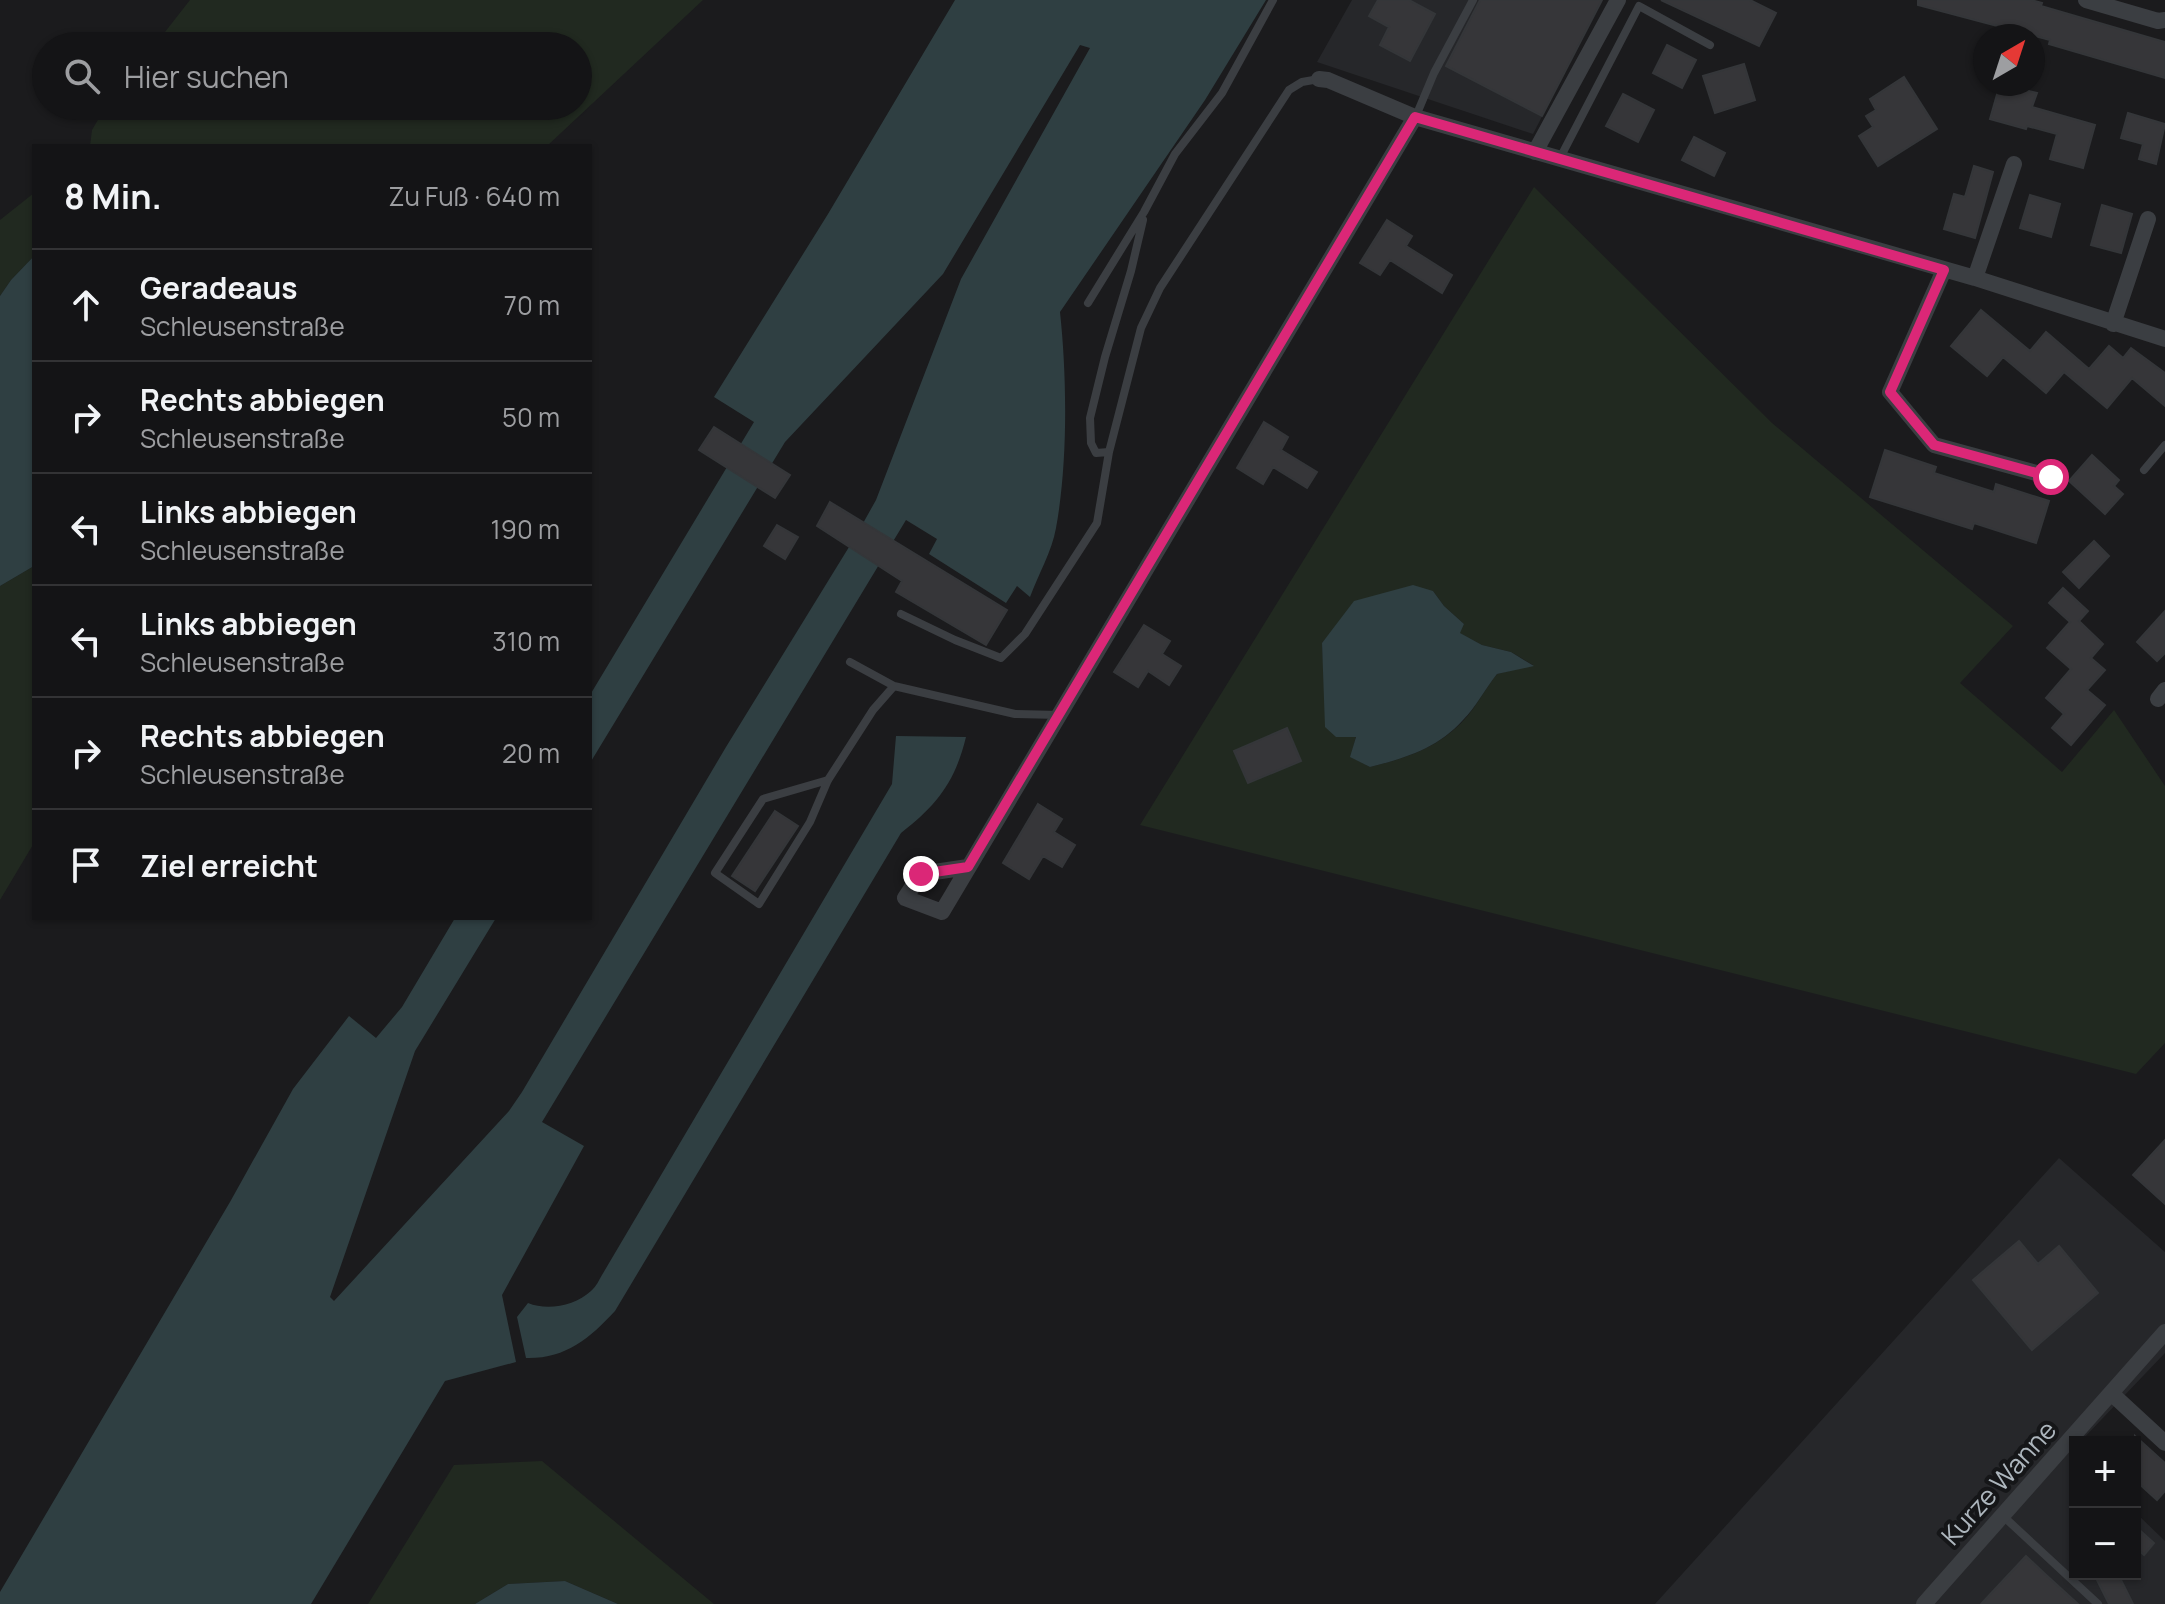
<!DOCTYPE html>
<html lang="de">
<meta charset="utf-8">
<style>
:root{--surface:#141416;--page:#212123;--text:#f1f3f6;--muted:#9d9ea1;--line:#333335}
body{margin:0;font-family:Manrope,sans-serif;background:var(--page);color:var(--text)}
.controls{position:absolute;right:24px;bottom:24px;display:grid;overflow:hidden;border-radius:0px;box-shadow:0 2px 6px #0004}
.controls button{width:72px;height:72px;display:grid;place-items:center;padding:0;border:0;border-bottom:2px solid var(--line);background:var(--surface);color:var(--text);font:40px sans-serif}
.compass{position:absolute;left:1973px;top:24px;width:72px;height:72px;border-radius:50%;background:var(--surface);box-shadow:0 2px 6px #0004;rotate:39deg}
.stop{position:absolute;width:24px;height:24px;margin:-18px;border:6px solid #db2777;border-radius:50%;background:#fff}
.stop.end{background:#db2777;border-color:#fff;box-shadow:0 2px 8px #0008}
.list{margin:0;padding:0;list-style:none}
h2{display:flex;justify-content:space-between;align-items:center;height:104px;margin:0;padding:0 32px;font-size:34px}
h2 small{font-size:26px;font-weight:400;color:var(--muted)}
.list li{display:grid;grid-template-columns:52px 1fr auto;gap:24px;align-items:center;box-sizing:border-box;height:112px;padding:0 32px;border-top:2px solid var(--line)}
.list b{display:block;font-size:30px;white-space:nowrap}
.list p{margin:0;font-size:26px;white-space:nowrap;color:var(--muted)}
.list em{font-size:26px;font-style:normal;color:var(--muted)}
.icon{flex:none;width:44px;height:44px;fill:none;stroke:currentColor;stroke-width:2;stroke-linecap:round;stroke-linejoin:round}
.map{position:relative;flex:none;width:2165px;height:1604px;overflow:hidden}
.search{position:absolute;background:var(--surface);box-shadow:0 2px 6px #0004;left:32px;top:32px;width:560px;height:88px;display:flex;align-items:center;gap:20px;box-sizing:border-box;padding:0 28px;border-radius:44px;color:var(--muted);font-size:30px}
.panel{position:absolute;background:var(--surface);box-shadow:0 2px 6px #0004;left:32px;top:144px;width:560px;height:776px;border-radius:0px}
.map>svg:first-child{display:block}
</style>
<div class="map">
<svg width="2165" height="1604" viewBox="0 0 2165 1604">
<rect width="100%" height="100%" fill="#1b1b1d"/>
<path fill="#26272a" d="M1352,0H1602L1533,134L1317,62Z
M2059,1158L2165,1252V1353L2080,1442H2075L2071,1452L2075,1456V1574H2135V1512L2165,1541V1604H1655Z"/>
<path fill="#212920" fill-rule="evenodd" d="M190,0H703L547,146H90L92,130L106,106H578V46H154Z
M1534,187L1772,423L2013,626L1960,683L2062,772L2114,710L2165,786V1043L2136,1074L1140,825ZM1433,591L1444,606L1464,624L1459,633L1482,645L1511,652L1533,665L1497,674C1485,689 1476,707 1464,720C1438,748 1406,758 1370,767L1351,757L1356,736L1325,698L1322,643L1333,630Z
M34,193V256L11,280L0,296V220Z
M34,566V843L0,900V586Z
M542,1461L714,1604H618L565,1581L508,1584L475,1604H368L454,1465Z"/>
<path fill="#2f3f42" d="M955,0H1266L1205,100L1060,312C1067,377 1068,463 1056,528C1052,551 1038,575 1030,597L1017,586L1006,603L929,554L937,539L906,520L542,1122L584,1146L502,1295L516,1362L445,1381L311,1604H0V1592L230,1202L293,1089L349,1016L376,1038L402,1007L455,918H496L415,1051L330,1297L334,1301L509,1111L522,1092L726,747L857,534L876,500L961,279L1090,48L1080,45L943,274L785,442L590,763V695L754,422L714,397L828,214Z
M34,256V566L0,586V296L11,280Z
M1413,585L1433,591L1444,606L1464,624L1460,633L1482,645L1511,652L1534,666L1497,674C1485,689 1476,707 1463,720C1438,748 1406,758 1370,767L1350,757L1356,737H1336L1325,727L1322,643L1354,601Z
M896,736L966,737C955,782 937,805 901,833L615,1311C589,1339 565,1359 526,1358L517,1317L528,1303C547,1311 575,1306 591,1291C596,1287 599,1280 602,1275L892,784Z
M565,1581L618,1604H475L508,1584Z"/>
<path fill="#363639" stroke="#343639" stroke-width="2" d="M1378,0H1409L1435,14L1410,61L1380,45L1389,27L1369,16Z
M1480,0H1602L1542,116L1446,66Z
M1661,0H1750L1776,13L1759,46Z
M1918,0H2031L2042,3L2041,6L2165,42V78L2049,44L2050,40L1918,5Z
M1667,45L1696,60L1682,88L1653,73Z
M1744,64L1755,100L1715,113L1703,76Z
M1904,77L1937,129L1878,166L1859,136L1873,127L1866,116L1876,110L1870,99Z
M2000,84L2037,93L2032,107L2095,125L2083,168L2050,159L2057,134L2027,126L2026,129L1990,119Z
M1623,94L1654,110L1638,142L1606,126Z
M2128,113L2165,124L2156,164L2139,159L2143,144L2121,138Z
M1694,137L1725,153L1714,176L1682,160Z
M1974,166L1993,172L1975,238L1944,229L1954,194L1965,197Z
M2030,195L2060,204L2051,237L2020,228Z
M2102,205L2132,214L2121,253L2091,245Z
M1387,220L1412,236L1406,246L1452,275L1442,293L1390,260L1380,275L1360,263Z
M1981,310L2030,351L2046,332L2089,369L2109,346L2123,358L2131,348L2165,373V406L2132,378L2107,408L2064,372L2046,393L2003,357L1987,376L1951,346Z
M1264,422L1288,437L1281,450L1317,472L1307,488L1273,467L1263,484L1237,468Z
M714,427L790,475L775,498L699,450Z
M1885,450L1936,467L1934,473L1994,492L1996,484L2049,501L2036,543L1974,523L1972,529L1870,497Z
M2092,455L2119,480L2114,486L2123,494L2105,514L2069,481Z
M830,502L1007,610L986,645L896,592L902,581L817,526Z
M777,525L798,537L785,559L764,546Z
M2094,541L2109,556L2079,588L2063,572Z
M2063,588L2088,611L2079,621L2103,644L2091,658L2105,670L2087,690L2105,705L2071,745L2052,728L2064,714L2046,698L2071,669L2047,648L2070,622L2049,603Z
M2165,611V653L2157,661L2137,642Z
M1144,625L1170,641L1162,654L1181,666L1169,685L1148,671L1138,687L1114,672Z
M1287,728L1301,761L1248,783L1234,751Z
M1038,804L1062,819L1054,832L1075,845L1062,867L1043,856L1029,879L1003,863Z
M775,811L798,826L755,891L732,876Z
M2165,1140V1204L2133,1175Z
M2019,1241L2038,1264L2059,1246L2098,1293L2032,1350L1973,1280Z
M2135,1436L2165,1463V1491L2157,1500L2135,1480Z
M2135,1526L2154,1543L2144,1555L2135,1547Z
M2026,1556L2044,1573L2078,1604H1981Z
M2094,1574H2118L2133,1604H2109Z"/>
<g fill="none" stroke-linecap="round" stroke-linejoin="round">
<path stroke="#3b3e42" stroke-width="8" d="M1416,116L1434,73L1473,0
M1560,158L1639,6L1710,45
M1088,303L1144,212L1175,154L1222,93L1273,0
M1109,452L1096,453L1091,443L1090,418L1105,357L1131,271L1143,220
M2144,470L2165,445
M901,614L955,640L1001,658L1025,634L1097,523L1109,452L1141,328L1160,288L1289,90L1302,82L1319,79
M850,662L894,686
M828,780L763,799L715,873L759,904L810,822L828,780L873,710L894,686L1015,714L1060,715
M2003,1516L2098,1604"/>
<path stroke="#3b3e42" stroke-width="16" d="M2086,0L2158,21L2165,20
M1319,79L1328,80L1415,117L1975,278L2165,339
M1535,152L1618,0
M1944,270L1890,392L1934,445L2051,477
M1975,278L2014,164
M2113,324L2148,219
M2158,699L2165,690
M968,867L921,874L905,898L942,912L1415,117
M2111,1393L2165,1443
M1924,1604L2165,1332"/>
</g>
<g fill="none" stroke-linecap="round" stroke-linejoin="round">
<path stroke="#db2777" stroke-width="10" d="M921,874L968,867L1415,117L1944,270L1890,392L1934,445L2051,477"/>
</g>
<g text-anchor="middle" stroke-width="8" stroke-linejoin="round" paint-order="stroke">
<g font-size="26" fill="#adb6bd" stroke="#151618">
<text transform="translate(1999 1483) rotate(-48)" y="9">Kurze Wanne</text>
</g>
</g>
</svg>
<div class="controls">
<button>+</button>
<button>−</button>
</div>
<svg class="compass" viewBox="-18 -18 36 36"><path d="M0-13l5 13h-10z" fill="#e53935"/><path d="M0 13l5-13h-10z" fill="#9d9ea1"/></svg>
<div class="stop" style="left:2051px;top:477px"></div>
<div class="stop end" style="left:921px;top:874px"></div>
<div class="search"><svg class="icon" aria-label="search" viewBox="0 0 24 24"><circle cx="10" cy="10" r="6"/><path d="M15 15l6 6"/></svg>Hier suchen</div>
<section class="panel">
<h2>8 Min.<small>Zu Fuß · 640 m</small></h2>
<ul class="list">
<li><svg class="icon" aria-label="ahead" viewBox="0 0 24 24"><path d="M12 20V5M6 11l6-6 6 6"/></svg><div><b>Geradeaus</b><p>Schleusenstraße</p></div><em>70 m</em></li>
<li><svg class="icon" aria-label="right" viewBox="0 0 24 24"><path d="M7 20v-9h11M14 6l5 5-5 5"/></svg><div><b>Rechts abbiegen</b><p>Schleusenstraße</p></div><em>50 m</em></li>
<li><svg class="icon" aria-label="left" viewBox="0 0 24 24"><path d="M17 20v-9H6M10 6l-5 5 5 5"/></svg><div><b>Links abbiegen</b><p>Schleusenstraße</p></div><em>190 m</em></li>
<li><svg class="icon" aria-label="left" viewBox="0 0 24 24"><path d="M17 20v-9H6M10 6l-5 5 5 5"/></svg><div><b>Links abbiegen</b><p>Schleusenstraße</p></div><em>310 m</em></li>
<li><svg class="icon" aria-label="right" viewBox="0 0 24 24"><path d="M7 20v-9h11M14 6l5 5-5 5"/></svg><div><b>Rechts abbiegen</b><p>Schleusenstraße</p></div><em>20 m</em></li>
<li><svg class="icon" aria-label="arrive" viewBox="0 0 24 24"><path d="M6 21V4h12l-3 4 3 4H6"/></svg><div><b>Ziel erreicht</b></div></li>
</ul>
</section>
</div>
